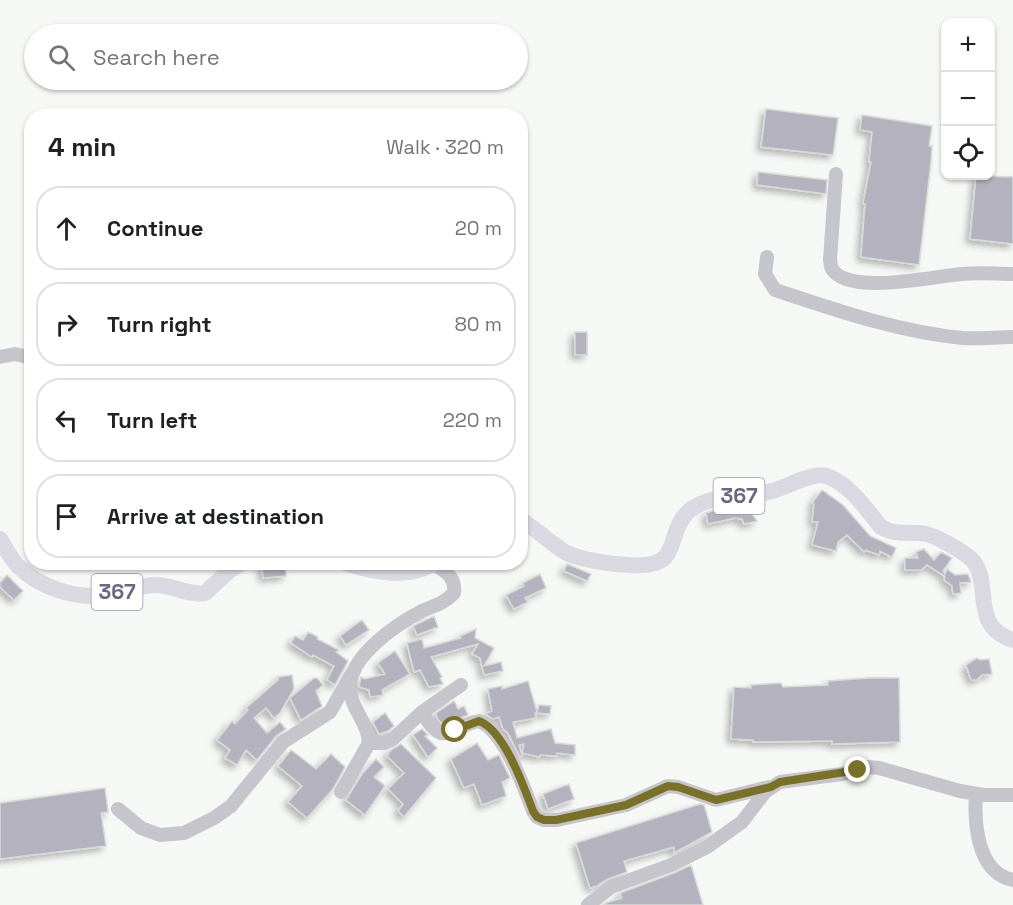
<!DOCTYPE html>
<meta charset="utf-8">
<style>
:root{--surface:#fff;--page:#f6f6f6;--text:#202124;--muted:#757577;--line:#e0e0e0}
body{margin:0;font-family:"Space Grotesk",sans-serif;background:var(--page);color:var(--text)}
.controls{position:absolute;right:18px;top:18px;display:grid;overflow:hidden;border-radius:12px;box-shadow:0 2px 4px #0004}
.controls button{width:54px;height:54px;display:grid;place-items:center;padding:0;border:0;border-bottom:2px solid var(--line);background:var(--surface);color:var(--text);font:30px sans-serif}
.stop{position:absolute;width:18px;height:18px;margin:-14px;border:4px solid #787126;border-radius:50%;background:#fff}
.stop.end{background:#787126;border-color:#fff;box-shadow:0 2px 6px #0008}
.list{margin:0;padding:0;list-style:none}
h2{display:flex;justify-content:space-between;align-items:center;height:78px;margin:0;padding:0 24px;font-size:26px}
h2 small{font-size:20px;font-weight:400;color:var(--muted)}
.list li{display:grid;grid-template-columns:39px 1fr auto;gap:18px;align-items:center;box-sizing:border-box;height:84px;margin:0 12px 12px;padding:0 12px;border:2px solid var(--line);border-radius:24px}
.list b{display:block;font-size:22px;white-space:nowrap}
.list em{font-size:20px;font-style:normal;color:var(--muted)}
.icon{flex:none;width:33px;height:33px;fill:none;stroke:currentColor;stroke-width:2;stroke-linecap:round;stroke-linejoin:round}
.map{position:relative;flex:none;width:1013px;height:905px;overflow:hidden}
.search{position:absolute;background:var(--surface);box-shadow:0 2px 4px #0004;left:24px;top:24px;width:504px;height:66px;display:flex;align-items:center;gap:15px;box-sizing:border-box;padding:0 21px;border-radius:33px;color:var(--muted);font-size:22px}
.panel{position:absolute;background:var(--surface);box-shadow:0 2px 4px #0004;left:24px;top:108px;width:504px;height:462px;border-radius:24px}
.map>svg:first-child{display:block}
</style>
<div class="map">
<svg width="1013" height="905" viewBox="0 0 1013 905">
<defs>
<filter id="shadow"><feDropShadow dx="-4" dy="4" stdDeviation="3" flood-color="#0004"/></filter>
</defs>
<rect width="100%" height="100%" fill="#f6f8f5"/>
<path fill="#b3b2be" stroke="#d8d9d7" stroke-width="1.5" filter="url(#shadow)" d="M766,109L838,118L833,155L761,147Z
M862,115L932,126L929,146H932L931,161L919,265L861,257L865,204L863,203L871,162H869L872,132L860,130Z
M758,172L827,180L826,194L757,185Z
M976,176L1013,177V244L970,239Z
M575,332H587V355H575Z
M822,490L843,505L870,536L896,548L892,557L880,551L879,555L866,550L864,552L847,535L838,542L836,551L812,545L818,522H812L814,504L812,503Z
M746,506L757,521L744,524L742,519L735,518L708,524L706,513L718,509V511Z
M924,549L934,560L941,552L952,558L943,571L945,574L947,569L955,575L968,574L971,582L960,583L961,593L953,594L952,586L944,580L945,576L927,565L921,570H905V558H918L916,552Z
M285,563L286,576L263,578L262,565Z
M567,564L591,574L587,581L564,571Z
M540,574L546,588L525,598L528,602L514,609L506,595L524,586L523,583Z
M7,575L23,591L14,600L0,587V583Z
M434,616L438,627L417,635L413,626Z
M362,620L369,630L346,645L340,636Z
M476,629L475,638L494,648L484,666L501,662L503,671L484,675L480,658L472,654L478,644L431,657L442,677L440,678L443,684L429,687L420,670L414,672L407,643L422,639L424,648L461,638L460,636Z
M308,632L318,637L317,639L339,650L336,652L348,661L335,685L327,680L334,666L313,655L312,657L291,643L295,636L303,640Z
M395,651L410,674L382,690L383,695L370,697L369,690L359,687L361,677L365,679L385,674L378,663Z
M977,658L980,660L989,659L992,674L982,675L977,680H971L966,665Z
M292,675L294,689L280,713L274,718L266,708L254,718L267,733L280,722L286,729L276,736L257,760L246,750L237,765L225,758L230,750L217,740L232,721L235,724L248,710L246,708L278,680V677Z
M314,678H317L323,685L316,691L322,706L301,720L290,698Z
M869,678H899L900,742L832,744V741L753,742V740L731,739L734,687L751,688V685L781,683L783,687L828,685V681Z
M528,681L537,712L539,705L551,706L550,714L535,713L536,718L513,722L517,738L551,729L555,743L575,745V755L557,753V756L540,755L539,757L522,753L524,744L519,745L522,756L520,757L508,733L503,729L499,717L493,719L485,714L492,711L488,689L502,686V689Z
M454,701L458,709L464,706L468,715L445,724L441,723L437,718L436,713Z
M385,713L394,726L388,731L379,734L373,722Z
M422,729L428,735L425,736L437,748L428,757L413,735Z
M477,743L488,760L499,755L510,778L502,782L506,796L482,805L474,784L464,788L451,759Z
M401,744L436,778L404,817L398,811L403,804L388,789L404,773L387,756L391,750Z
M291,750L316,769L331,754L345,767L333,789L307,818L288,802L302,786L278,766Z
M376,759L384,767L374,777L385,786L365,815L346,800L362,774Z
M569,784L574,799L548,809L543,794Z
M105,788L108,812L101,813L106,846L0,859V803Z
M700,804L704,805L712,832L674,853V847L624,861L627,872L608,879L597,886L590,888L576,843Z
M691,865L703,905H604L606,903L622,898L620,893L674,873Z"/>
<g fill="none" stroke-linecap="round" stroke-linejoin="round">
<path stroke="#c6c5cc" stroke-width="14" d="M836,174L830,260C831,263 830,267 832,269C849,296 935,276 962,274C979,272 996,274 1013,274
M767,257L765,274L775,290C836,310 898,332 962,338C979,339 996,337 1013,337
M0,357L15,354L32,358
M422,712C444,750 448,727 479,721C504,731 524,787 533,811L537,817L544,820H557L626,805L668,786L678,787L716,800L769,787
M369,743H384L393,739L422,712L461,685
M341,792L369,743C369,723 349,707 350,686C351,655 397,624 422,611C434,606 445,603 454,593C456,577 446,572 434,564
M976,794C974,823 977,873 1013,880
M118,809L141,828L160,835L184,833L214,818L231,806L283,742L330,712L351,675
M588,905L611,887L671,865L707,847L742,822L765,792L780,782L842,774L867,767L879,768L960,791L983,795H1013"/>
<path stroke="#dad9e1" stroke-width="16" d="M520,519C536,529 549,542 565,552C581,561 637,569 655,563C677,557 670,527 689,511C712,492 745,499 772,491C787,487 815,470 829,477C851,486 866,509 881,527C896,536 910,531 926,534C937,536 968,554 974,562C992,587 970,626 1013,640
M0,539C6,548 10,558 18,566C39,587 74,599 104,595C120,593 138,586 154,585C172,584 187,596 205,593L229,571L243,562
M343,562C370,572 410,580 436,562"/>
</g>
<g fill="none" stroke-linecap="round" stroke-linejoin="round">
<path stroke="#787126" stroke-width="8" d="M455,730L479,721C504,730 524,787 533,811L537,817L544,820H556L626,805L668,786L678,787L716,800L771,787L780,782L858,770"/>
</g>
<g text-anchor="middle" stroke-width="6" stroke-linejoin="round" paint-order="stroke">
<g fill="#fff" stroke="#9794aa" stroke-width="1.5">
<rect x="713.5" y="478" width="51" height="36" rx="4.5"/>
<rect x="91.5" y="574" width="51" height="36" rx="4.5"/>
</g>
<g font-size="21" font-weight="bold" fill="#6a6686">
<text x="739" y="503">367</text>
<text x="117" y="599">367</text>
</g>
</g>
</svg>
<div class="controls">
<button>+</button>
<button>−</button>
<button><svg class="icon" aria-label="locate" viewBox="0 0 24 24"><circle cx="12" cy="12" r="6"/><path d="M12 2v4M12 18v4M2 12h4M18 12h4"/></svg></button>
</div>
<div class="stop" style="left:455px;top:730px"></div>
<div class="stop end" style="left:858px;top:770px"></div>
<div class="search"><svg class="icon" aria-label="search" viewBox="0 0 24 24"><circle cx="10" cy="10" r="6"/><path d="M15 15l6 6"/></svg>Search here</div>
<section class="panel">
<h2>4 min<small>Walk · 320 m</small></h2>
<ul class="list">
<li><svg class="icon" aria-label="ahead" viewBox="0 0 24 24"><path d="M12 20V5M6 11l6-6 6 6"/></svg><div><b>Continue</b></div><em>20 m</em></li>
<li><svg class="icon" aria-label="right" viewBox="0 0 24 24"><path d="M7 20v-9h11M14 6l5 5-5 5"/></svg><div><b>Turn right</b></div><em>80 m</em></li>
<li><svg class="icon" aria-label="left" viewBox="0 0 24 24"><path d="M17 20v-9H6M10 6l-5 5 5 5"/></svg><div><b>Turn left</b></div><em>220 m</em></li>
<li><svg class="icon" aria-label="arrive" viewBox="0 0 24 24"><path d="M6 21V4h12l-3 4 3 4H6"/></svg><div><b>Arrive at destination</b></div></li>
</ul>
</section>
</div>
